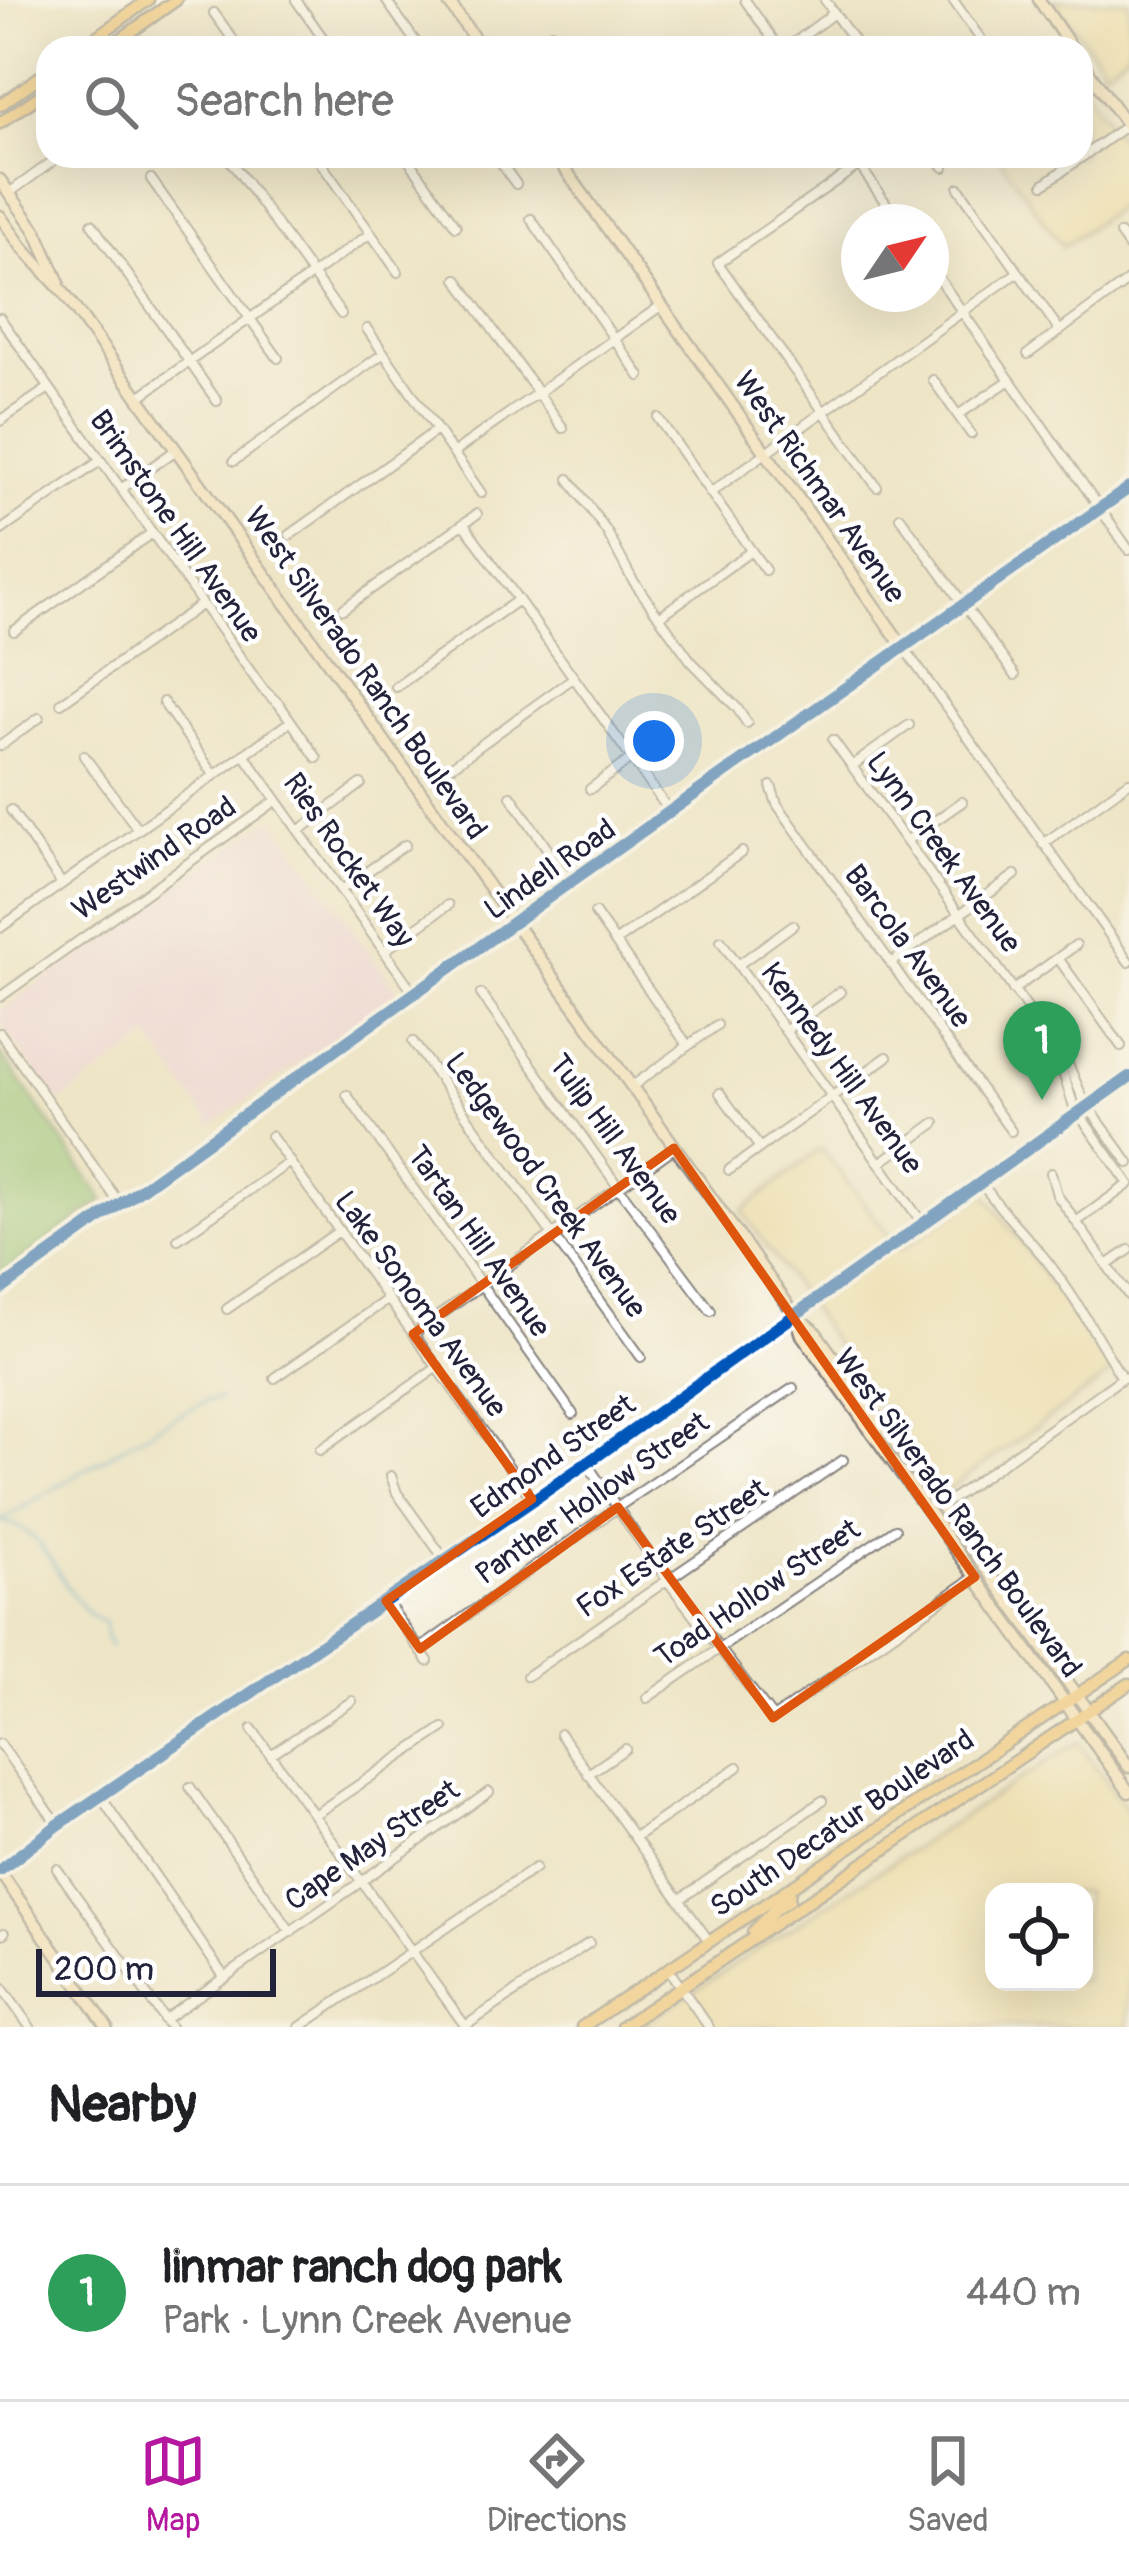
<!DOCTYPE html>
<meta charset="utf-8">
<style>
:root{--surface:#fff;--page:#f2f2f2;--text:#202124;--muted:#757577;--line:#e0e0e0;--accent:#b5179e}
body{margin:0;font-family:Pangolin,sans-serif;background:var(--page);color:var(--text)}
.controls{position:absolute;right:36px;bottom:36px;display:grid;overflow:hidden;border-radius:24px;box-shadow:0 12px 48px #0002}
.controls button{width:108px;height:108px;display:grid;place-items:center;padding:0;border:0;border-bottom:3px solid var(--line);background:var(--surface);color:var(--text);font:60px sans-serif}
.compass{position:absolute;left:841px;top:204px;width:108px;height:108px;border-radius:50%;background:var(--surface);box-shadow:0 12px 48px #0002;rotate:55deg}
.scale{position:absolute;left:36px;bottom:30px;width:240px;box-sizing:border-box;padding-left:12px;border:6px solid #22223b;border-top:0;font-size:33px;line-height:42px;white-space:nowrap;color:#22223b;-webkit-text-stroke:9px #fff;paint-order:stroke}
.you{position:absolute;left:654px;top:741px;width:42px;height:42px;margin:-30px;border:9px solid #fff;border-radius:50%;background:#1a73e8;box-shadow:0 0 0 18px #1a73e833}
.badge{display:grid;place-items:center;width:78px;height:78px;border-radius:50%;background:var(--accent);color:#fff;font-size:39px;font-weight:700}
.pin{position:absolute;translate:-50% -99px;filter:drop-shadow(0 3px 6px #0008)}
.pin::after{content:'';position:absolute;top:63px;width:42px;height:36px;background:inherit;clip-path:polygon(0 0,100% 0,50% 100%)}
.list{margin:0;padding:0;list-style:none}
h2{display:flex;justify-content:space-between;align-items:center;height:156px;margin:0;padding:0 48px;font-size:51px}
h2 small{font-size:39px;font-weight:400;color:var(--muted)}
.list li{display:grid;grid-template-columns:78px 1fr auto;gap:36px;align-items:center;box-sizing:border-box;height:216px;padding:0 48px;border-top:3px solid var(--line)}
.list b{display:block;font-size:45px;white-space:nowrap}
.list p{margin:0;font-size:39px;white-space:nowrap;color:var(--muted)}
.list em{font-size:39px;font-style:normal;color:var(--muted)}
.icon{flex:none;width:66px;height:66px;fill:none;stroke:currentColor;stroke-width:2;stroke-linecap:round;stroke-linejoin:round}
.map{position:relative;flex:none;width:1129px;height:2027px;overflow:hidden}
.search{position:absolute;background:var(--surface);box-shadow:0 12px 48px #0002;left:36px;right:36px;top:36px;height:132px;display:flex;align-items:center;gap:30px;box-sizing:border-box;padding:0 42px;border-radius:36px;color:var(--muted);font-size:45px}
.sheet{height:372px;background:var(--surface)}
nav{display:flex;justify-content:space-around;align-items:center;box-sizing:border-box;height:168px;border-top:3px solid var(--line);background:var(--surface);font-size:33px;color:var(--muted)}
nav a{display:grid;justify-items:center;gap:6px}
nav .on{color:var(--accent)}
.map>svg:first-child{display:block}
</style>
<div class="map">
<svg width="1129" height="2027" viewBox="0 0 1129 2027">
<rect width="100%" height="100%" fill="#fff"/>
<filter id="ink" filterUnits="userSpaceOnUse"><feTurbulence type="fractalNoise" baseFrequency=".00833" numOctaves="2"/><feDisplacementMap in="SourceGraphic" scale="24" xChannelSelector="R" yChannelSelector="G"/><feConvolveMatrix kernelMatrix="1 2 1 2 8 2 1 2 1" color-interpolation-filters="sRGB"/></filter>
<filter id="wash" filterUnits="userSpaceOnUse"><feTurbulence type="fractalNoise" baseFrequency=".004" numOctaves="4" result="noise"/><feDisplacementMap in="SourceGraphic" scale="48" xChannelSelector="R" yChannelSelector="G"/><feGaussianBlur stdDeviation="2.7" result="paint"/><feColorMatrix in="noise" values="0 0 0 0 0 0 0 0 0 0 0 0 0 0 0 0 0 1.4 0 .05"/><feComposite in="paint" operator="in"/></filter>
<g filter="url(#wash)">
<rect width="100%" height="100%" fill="#eee5c7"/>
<path fill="#f0d0e4" d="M273,817L398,992L212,1125L150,1038L58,1103L0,1022V1011Z"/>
<path fill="#8dc376" stroke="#587258" stroke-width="3" d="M0,1052L104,1200L0,1275Z"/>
<path fill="#eeda9e" stroke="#887e6c" stroke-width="3" fill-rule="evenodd" d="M1053,0H1129V51L1105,69Z
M1081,83L1129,152V198L1063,247L998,156H1081Z
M821,1148L900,1250L985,1193L1113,1372L941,1495L742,1211Z
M1078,1742L1129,1814V2027H638ZM994,1892H1084V1982H994Z"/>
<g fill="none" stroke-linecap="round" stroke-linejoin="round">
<path stroke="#50a8cd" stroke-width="3" d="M0,1521L160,1425L206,1401L220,1398
M3,1521C50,1533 56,1583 88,1613C93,1617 99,1620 105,1623L106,1638L111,1647"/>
</g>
</g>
<g filter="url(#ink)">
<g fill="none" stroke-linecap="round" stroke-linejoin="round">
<defs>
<path id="street" d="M296,0L330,48
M386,0L420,48
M745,0L779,48
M825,0L859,48
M953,0L987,48
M214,13L239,48
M551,33L561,48
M787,48L834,13
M227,156L341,314
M316,156L398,272
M406,156L456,226
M496,156L516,184
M853,156L899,222
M935,156L944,167
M859,165L718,263L877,487
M151,179L278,358
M1044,184L1127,125
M959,188L1060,331
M9,193L60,156
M531,219L640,376
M92,224L217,401
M1120,234L1129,247
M931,267L1129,550
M457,279L563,428
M0,318L262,688L279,704L317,758
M367,329L481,493
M1028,354L1129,280
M933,380L971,434
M139,397L371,233
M958,415L1010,380
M658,418L765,570
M0,421L49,388
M453,453L662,305
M234,461L384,353
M569,479L607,532L632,579L691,661L737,708L747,723
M1129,488L904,648L1129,962
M121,489L176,450
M710,493L1018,272
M900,517L1015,675
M464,524L670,812
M0,531L100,461
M290,535L437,430
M343,609L477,514
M659,617L751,551
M14,631L152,533
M396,687L518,600
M163,702L214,775
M61,703L202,604
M833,740L1069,1066L1084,1101L1129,1163
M0,746L39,718
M244,754L414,993
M84,756L138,829
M452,766L573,678
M852,766L909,725
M771,786L777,804L1011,1131
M590,789L632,758
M511,796L570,882
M11,810L62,884
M299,831L361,784
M906,841L962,802
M1043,844L1129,782
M341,890L405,845
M595,913L688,1046
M0,928L291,721
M721,941L923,1224
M615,942L742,852
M384,951L448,905
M1058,958L1121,1046
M891,963L1015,875
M738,965L793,925
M1013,990L1076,945
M481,994L619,1188L711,1311
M0,997L277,800
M785,1031L840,992
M0,1033L120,1204
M413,1042L641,1357
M1059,1060L1074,1107L1129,1184L1076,1222
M631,1087L717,1025
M720,1093L760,1148
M347,1095L573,1414
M271,1136L532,1499
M880,1163L935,1123
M729,1170L887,1057
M1051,1173L1057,1195L1129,1296
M981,1182C999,1209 1022,1231 1043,1256C1073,1293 1097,1337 1122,1378
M178,1239L290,1162
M1107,1265L1129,1250
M227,1309L339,1231
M413,1334L674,1148
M275,1378L388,1299
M320,1450L438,1367
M587,1464L667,1580L773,1718L975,1577
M391,1476L397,1493L445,1560
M942,1506L1122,1378L1129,1377
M386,1601L428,1661
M420,1649L618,1507L793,1388
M527,1676L843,1460
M647,1698L895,1529
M252,1729L466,2027
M560,1734L709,1941
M0,1744L58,1825
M271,1754L352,1701
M588,1774L625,1749
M190,1787L291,1932
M101,1797L225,1978
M314,1815L443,1728
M635,1837L738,1767
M57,1869L170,2027
M679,1900L822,1801
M0,1935L4,1933
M668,1969L709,2027
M0,1985L30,2027
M164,2020L489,1792
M465,2026L589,1943
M300,2027L535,1868"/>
<path id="secondary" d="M447,0L481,48
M1039,0L1072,48
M1081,61L1129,128
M0,180L36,231L59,283
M0,216L22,247L63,292L796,1316L813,1329L1129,1767
M0,1290L570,882L904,648L556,156
M797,1319L802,1335L1129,1792
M0,1870L58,1825L587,1463L1129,1077
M0,1872L107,2027"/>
<path id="primary" d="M81,48L148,0
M108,48L176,0
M0,105L48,71
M0,123L48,90
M753,1932L774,1910L789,1900L790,1887
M582,2027L1129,1660
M622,2027L1129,1684"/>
</defs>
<use href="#street" stroke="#888481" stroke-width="12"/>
<use href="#secondary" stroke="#888481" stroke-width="15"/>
<use href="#primary" stroke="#888481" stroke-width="15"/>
<use href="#street" stroke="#fff" stroke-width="8"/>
<use href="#secondary" stroke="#fbe7c3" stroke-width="10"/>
<use href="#primary" stroke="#f4c26a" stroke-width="10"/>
<defs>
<path id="cycleway" d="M0,1290L570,882L1129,488
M0,1870L58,1825L587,1463L1129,1077"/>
</defs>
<use href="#cycleway" stroke="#fff" stroke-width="20"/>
<use href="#cycleway" stroke="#0057b8" stroke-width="12"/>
</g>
</g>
<path d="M0 0H1129V2027H0ZM674,1148L975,1577L773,1718L618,1507L420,1649L386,1601L532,1499L413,1334Z" fill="#eee5c7" fill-opacity=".55" fill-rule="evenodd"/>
<path fill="none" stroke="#de560e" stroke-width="9" stroke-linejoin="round" d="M674,1148L975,1577L773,1718L618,1507L420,1649L386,1601L532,1499L413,1334Z"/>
<g text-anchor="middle" stroke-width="9" stroke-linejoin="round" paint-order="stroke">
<g font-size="30" fill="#22223b" stroke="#fff">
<text transform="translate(820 487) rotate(55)" y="10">West Richmar Avenue</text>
<text transform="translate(176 526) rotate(55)" y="10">Brimstone Hill Avenue</text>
<text transform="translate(366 673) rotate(55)" y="10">West Silverado Ranch Boulevard</text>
<text transform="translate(944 852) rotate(54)" y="10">Lynn Creek Avenue</text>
<text transform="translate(154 858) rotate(-35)" y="10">Westwind Road</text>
<text transform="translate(349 860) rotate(55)" y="10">Ries Rocket Way</text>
<text transform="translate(550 869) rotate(-35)" y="10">Lindell Road</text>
<text transform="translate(908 946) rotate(54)" y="10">Barcola Avenue</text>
<text transform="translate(842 1068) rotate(54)" y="10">Kennedy Hill Avenue</text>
<text transform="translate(615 1139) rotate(54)" y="10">Tulip Hill Avenue</text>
<text transform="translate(546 1185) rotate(54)" y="10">Ledgewood Creek Avenue</text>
<text transform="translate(479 1241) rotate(55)" y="10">Tartan Hill Avenue</text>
<text transform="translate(421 1304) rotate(54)" y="10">Lake Sonoma Avenue</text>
<text transform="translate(553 1456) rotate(-35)" y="10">Edmond Street</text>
<text transform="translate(592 1498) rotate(-35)" y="10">Panther Hollow Street</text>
<text transform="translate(958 1513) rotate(54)" y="10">West Silverado Ranch Boulevard</text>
<text transform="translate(672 1548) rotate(-34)" y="10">Fox Estate Street</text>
<text transform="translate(757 1593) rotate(-34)" y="10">Toad Hollow Street</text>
<text transform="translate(842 1823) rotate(-34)" y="10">South Decatur Boulevard</text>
<text transform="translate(372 1845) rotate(-35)" y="10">Cape May Street</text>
</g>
</g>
</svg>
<div class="controls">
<button><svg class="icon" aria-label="locate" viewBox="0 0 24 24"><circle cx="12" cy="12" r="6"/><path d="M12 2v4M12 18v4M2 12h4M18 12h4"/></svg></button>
</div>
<svg class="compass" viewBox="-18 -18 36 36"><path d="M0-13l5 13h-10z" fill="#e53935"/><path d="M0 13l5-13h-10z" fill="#757577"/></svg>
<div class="scale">200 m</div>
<div class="you"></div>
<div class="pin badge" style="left:1042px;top:1100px;background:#2e9e5b">1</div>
<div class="search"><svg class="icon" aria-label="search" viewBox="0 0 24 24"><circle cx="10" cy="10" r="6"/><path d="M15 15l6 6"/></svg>Search here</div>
</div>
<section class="sheet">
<h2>Nearby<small></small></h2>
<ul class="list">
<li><span class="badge" style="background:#2e9e5b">1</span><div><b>linmar ranch dog park</b><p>Park · Lynn Creek Avenue</p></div><em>440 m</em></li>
</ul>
</section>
<nav>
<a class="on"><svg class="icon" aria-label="map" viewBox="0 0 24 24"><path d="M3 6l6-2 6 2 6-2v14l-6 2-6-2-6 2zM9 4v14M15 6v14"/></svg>Map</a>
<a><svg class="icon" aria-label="directions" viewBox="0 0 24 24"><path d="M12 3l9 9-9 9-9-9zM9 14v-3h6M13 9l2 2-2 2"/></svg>Directions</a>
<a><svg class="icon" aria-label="saved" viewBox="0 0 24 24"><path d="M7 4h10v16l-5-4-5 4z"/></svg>Saved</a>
</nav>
